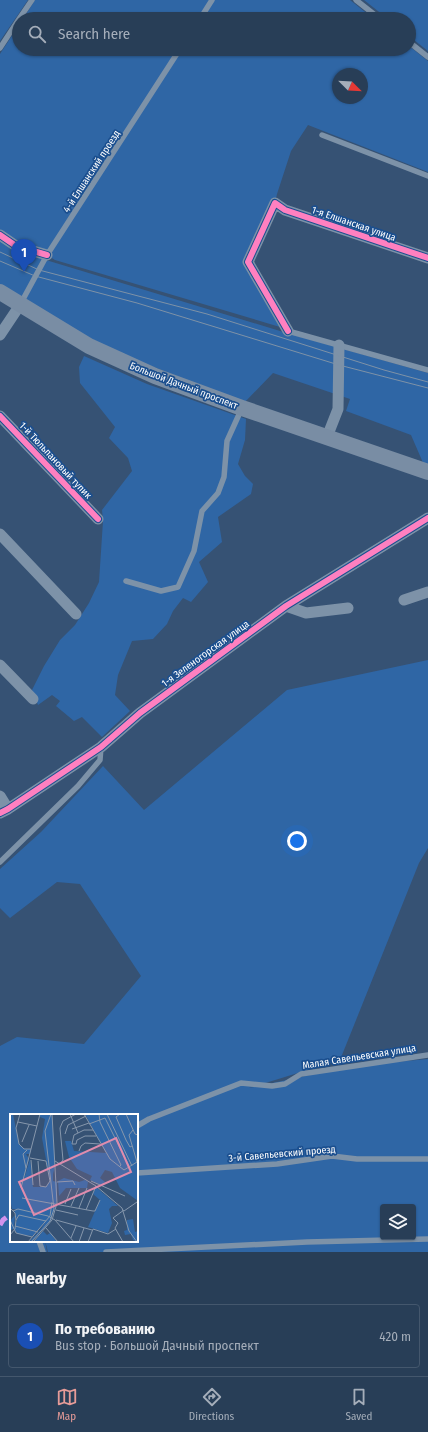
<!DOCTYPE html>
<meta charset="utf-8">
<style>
:root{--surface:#283e57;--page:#30455d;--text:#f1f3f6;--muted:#a5aeba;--line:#44576d;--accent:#e69b98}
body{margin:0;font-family:"Fira Sans Condensed",sans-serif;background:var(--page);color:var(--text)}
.controls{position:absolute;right:12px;bottom:12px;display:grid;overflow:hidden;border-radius:4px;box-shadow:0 1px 3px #0004}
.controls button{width:36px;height:36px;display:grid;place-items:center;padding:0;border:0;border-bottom:1px solid var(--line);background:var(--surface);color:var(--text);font:20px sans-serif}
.compass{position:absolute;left:332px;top:68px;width:36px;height:36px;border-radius:50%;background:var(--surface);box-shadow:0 1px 3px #0004;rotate:114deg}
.you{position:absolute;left:297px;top:841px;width:14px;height:14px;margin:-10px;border:3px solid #fff;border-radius:50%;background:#1a73e8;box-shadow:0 0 0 6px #1a73e833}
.badge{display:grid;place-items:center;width:26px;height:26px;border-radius:50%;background:var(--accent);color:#fff;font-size:13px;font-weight:700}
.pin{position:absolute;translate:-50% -33px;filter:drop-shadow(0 1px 2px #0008)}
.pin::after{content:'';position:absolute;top:21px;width:14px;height:12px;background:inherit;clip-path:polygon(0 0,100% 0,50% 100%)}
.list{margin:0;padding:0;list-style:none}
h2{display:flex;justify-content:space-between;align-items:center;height:52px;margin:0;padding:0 16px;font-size:17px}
h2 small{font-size:13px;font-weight:400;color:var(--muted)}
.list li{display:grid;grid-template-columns:26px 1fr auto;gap:12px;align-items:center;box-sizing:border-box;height:64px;margin:0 8px 8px;padding:0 8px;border:1px solid var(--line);border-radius:4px}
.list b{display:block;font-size:15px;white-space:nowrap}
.list p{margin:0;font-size:13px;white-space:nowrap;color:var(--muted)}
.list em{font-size:13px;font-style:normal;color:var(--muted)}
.icon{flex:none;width:22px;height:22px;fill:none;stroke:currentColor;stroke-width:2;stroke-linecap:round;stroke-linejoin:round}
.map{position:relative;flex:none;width:428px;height:1252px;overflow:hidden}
.search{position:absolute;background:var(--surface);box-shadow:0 1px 3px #0004;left:12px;right:12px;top:12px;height:44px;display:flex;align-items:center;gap:10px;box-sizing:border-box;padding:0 14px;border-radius:22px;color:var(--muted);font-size:15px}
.sheet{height:124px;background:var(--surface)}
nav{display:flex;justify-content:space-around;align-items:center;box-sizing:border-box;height:56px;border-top:1px solid var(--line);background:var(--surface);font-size:11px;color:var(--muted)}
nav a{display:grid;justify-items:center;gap:2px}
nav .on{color:var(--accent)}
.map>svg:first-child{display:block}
</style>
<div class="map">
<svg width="428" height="1252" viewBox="0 0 428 1252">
<rect width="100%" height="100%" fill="#365274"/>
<path fill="#2f66a5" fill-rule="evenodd" d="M0,0H28L0,41Z
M35,0H350L374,19H23Z
M364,0H428V51L409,36V19H388Z
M19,25V49H409V46L428,61V172L308,125L291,151L277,194L275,203L248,262L280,327L55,260L44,253L17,243L0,232V54ZM338,74H362V98H338Z
M0,237L36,257L280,331L428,373V467L424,465L411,435L346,411L350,399L273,373L244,403L91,342L0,286Z
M84,356L147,384L246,419L245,440L238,464L245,476L253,484L251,494L218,517L222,542L199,562L208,582L191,602L183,598L173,611L167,624L153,639L132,641L118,675L115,695L130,711L102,737L82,717L74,721L56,706L60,701L52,695L38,705L32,690L44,666L60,640L75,625L89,603L99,582L103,521L102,510L132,471L128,458L109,438L115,427L80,383L79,367Z
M428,660V848L419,863L340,1060L249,1088L352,1066L428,1059V1252H48L45,1241H137V1115H11V1241H45L47,1252H0V1046L17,1037L84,1044L141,976L80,884L57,882L10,918L0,908V869L41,832L103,766L144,810L287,690ZM383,1207H413V1237H383Z"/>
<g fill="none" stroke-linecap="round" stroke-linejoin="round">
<path stroke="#7d92a8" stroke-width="5.5" d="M356,0L380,19
M19,19L32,0
M200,19L212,0
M409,42L428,57
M0,48L19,19
M322,135L428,176
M21,303L47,255L180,49
M288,331L428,370
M126,581L161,591L178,587L194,551L202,511L218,493L224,477L227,441L241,410
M0,862L78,786L100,760L101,747
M137,1126L149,1119L241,1083L272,1086L285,1084L301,1074L428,1055
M137,1173L277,1164L332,1156L357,1159H428
M39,1241L43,1252
M106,1252L307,1242L428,1239"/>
<path stroke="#7d92a8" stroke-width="11" d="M0,235L16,246L47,255
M288,331L248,262L275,203L285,210L428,258
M0,335L20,305
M0,416L98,519
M327,437L338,409L339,345
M0,534L76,614
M404,600L428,592
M286,606L306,613L348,608
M0,665L33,699
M0,796L8,809
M0,813L8,809L101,747L140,713L286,606L428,518"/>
<path stroke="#798da4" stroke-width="16" d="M0,292L89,346L155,376L242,408L428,472"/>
<path stroke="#7e92a7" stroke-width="1" d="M0,252L39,270L207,314L384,370L428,382
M0,261L35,276L137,303L339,365L428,388"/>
<path stroke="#d193ec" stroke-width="5" stroke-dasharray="10 5" stroke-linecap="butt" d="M0,1225L3,1220L11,1214"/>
<defs>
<path id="cycleway" d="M0,235L16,246L47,255
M288,331L248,262L275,203L285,210L428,258
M0,416L98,519
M0,813L8,809L101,747L140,713L286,606L428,518"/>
</defs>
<use href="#cycleway" stroke="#1b4f8f" stroke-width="8"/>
<use href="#cycleway" stroke="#ff80c0" stroke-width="6"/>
</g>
<g text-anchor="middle" stroke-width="3.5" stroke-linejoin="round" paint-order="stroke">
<g font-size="10" fill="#fff" stroke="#1b4f8f">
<text transform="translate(91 171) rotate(-57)" y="4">4-й Елшанский проезд</text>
<text transform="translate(354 223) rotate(19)" y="4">1-я Елшанская улица</text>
<text transform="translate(184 385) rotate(21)" y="4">Большой Дачный проспект</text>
<text transform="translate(56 460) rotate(47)" y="4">1-й Тюльпановый тупик</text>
<text transform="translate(205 653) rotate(-36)" y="4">1-я Зеленогорская улица</text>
<text transform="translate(359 1056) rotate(-9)" y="4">Малая Савельевская улица</text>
<text transform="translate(282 1153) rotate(-5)" y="4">3-й Савельевский проезд</text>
</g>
</g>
<g transform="translate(10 1114)">
<rect width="128" height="128" fill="#365274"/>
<path d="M0,0H3L9,30L15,35H21L20,40H16L19,45L11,75L20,45L23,73H36L40,67L32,24L35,5L30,3V0H42L45,52L43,60V67L47,68V87L41,106L22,128H19L31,115L36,107L23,122L8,120L4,115L0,116V107L5,101L4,114L7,106L4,96L8,95H2L0,85ZM75,0H128V87L110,74L102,58L95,56L90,64L95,68L93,72L80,66L82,62L67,55L59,43L55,27H61L64,37L96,39ZM54,64L69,68L75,66L78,68L77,74H56L49,82L48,67ZM86,73L108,92H102L99,95L102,109L98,119L78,113L90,86L83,80ZM123,105L125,118L128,117V128L123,126L121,120L115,121L114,117L117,116V106ZM33,117L37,121L40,119L47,128H24Z" fill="#2f66a5"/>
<path fill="none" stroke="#8697ac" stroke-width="1" d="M10,0L6,14L9,30L14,35H21M60,0L68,19M74,0L100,45L114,56L127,48L119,21L123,16M89,0L90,8L111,51L109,53M97,0L122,52M110,0L106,3L116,26L120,33L122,32M116,0L125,20L128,21M8,8L27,12M79,10L95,4L120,54M62,15L79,9M83,16H74L64,21L62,30H66L67,26L75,22H86M55,20L58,11L76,2M12,28L19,11M69,37L71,32L75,29L90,30M20,44L36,47L40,67L36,73L30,72L28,47M21,46L23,71M45,47L86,72L112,94L119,117L127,128M50,50L53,46L50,14L53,7L66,0M16,54L13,40L17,36M81,67L115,82M47,68L63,67L65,71M11,74L30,0M12,84L83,97H85L90,86M55,90L61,75M61,92L69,74M0,94L5,99L6,106L5,115L0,121M69,94L77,74M46,96L68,101M76,96L86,72M3,97L8,95L38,102L45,106L64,128M114,97L127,88M0,106L6,119L22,123M6,106L9,101L36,107M46,106L82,116M5,112L28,118M36,114L48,128M61,124L66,112M18,128L40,102L42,88M21,128L40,107L44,95L35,17L41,0M23,128L42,106L47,89L42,0M69,128L74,114M78,128L83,115L98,120L106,115M113,128L105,114L108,109L103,104L114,96"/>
<path fill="#e08cad" fill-opacity="0.15" stroke="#e08cad" stroke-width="2" d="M106,24L121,58L24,101L9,68Z"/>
<rect width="128" height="128" fill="none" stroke="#fff" stroke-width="2"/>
</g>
</svg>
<div class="controls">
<button><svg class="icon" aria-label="layers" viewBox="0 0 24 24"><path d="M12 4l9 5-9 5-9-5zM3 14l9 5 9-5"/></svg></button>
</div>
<svg class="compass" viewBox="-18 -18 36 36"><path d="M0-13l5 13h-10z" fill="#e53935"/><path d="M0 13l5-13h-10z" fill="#a5aeba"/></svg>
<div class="you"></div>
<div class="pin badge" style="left:24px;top:272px;background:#1a4fb4">1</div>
<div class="search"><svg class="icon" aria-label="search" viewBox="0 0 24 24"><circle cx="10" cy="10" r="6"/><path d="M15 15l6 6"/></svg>Search here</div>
</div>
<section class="sheet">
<h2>Nearby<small></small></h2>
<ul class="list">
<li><span class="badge" style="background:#1a4fb4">1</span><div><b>По требованию</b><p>Bus stop · Большой Дачный проспект</p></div><em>420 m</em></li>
</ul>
</section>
<nav>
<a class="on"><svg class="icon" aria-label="map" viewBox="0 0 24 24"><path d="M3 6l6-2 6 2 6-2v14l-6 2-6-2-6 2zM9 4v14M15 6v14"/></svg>Map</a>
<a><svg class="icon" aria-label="directions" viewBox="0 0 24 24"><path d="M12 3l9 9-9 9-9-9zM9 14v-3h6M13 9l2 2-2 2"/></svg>Directions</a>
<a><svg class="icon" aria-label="saved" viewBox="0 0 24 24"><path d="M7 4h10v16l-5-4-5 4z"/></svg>Saved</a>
</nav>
